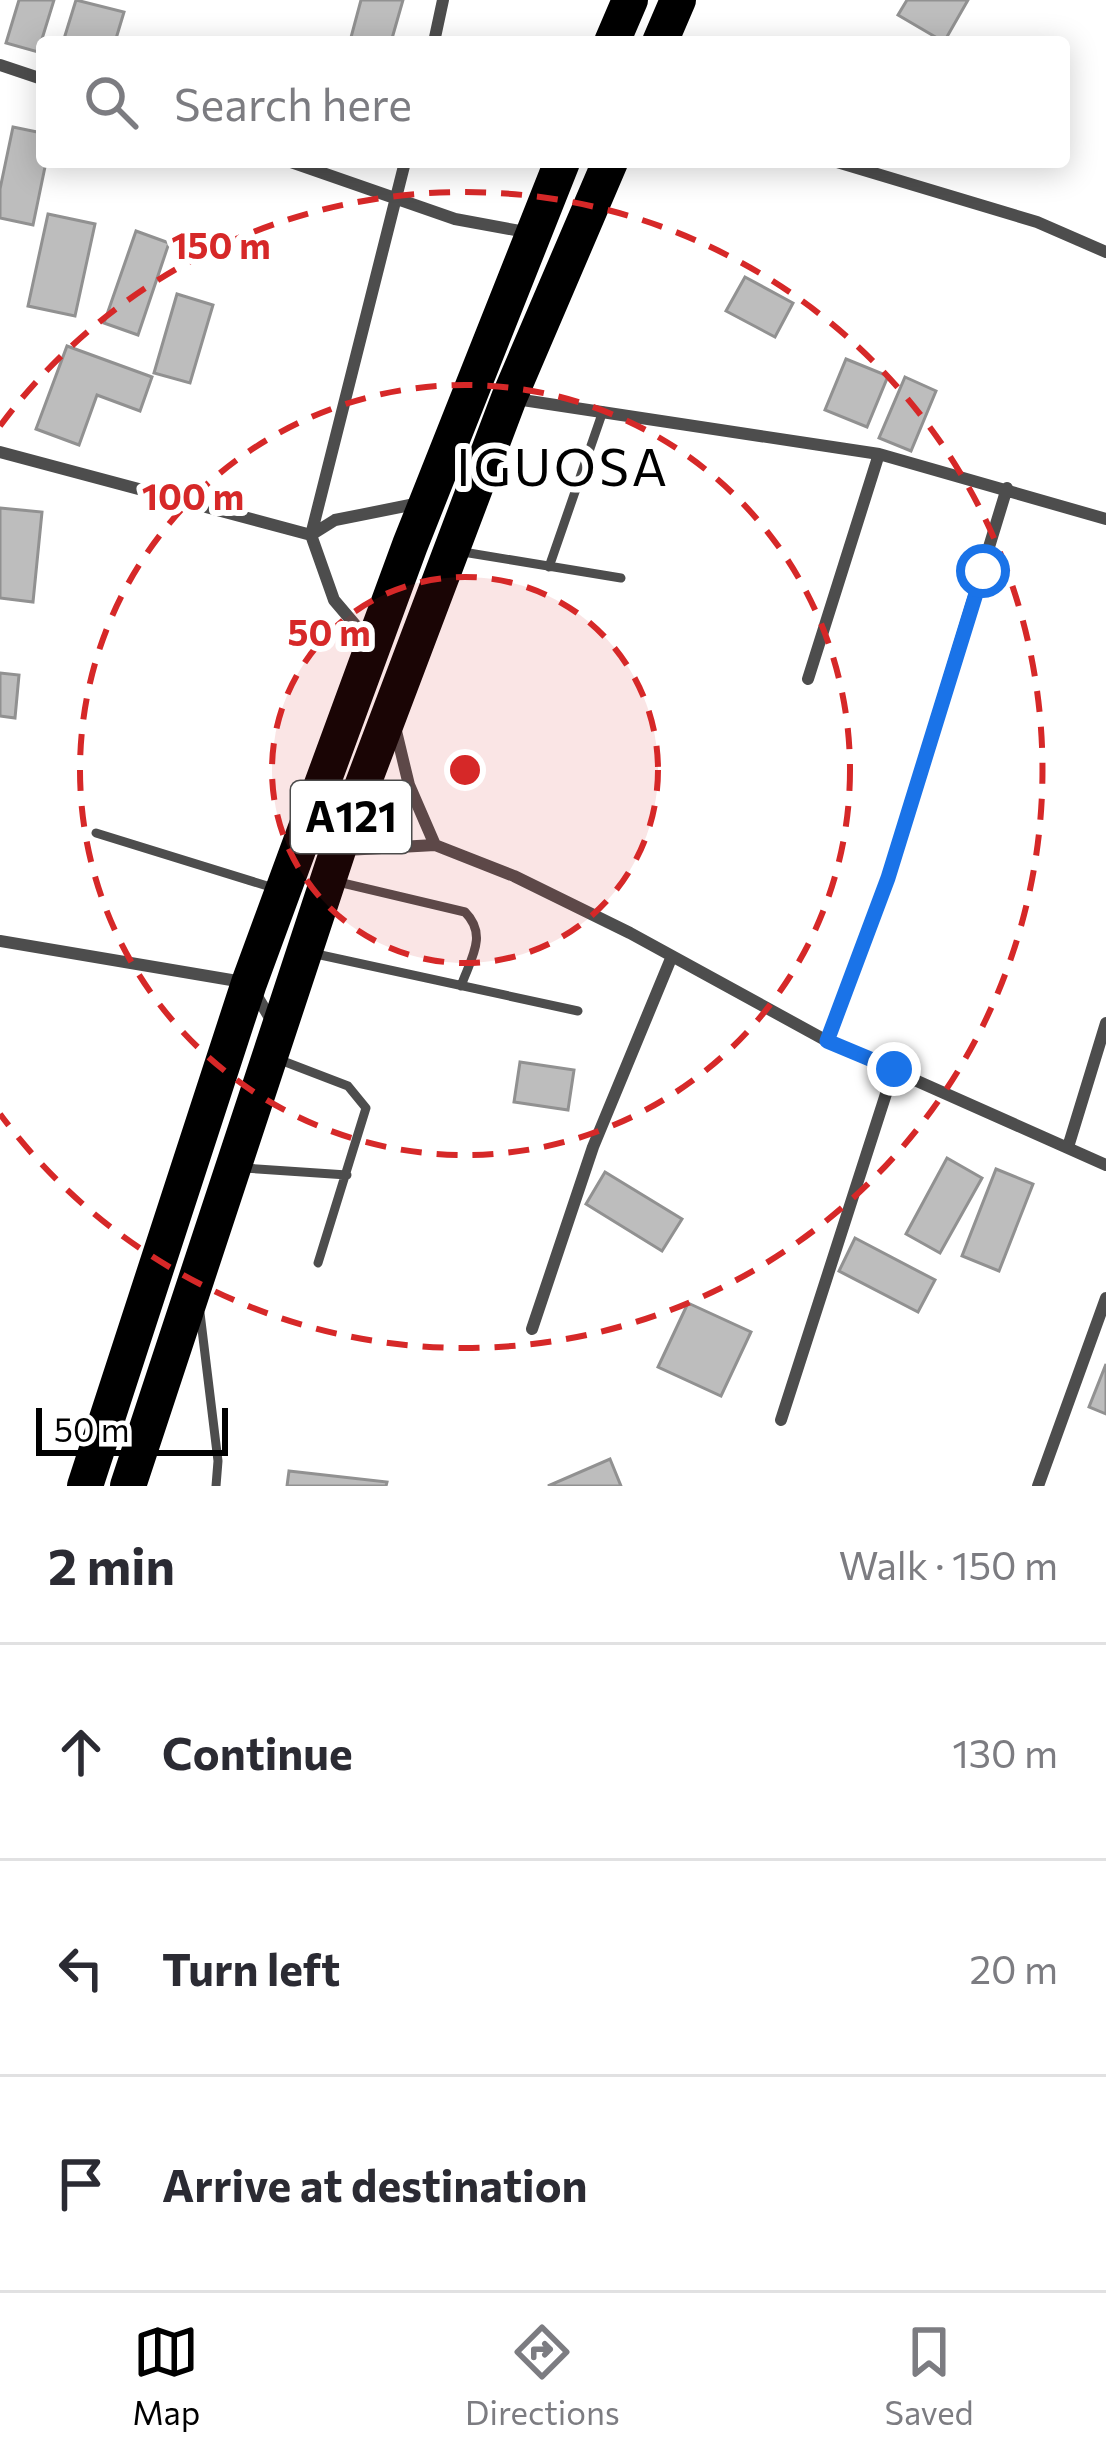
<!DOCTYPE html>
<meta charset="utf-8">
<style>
:root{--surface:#fff;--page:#f2f2f3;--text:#2b2b33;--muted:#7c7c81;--line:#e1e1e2;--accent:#000}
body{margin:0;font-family:Commissioner,sans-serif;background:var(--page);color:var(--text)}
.scale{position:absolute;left:36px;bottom:30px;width:192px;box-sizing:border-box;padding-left:12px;border:6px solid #000;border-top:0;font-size:33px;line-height:42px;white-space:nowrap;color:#000;-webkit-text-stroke:9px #fff;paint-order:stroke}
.stop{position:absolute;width:36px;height:36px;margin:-27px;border:9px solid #1a73e8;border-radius:50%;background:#fff}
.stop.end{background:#1a73e8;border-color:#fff;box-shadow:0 3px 12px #0008}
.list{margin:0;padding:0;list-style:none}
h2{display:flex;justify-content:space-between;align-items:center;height:156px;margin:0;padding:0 48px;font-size:51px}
h2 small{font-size:39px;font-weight:400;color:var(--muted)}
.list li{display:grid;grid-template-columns:78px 1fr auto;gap:36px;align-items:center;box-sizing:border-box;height:216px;padding:0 48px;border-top:3px solid var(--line)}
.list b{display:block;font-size:45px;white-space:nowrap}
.list em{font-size:39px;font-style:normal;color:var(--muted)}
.icon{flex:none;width:66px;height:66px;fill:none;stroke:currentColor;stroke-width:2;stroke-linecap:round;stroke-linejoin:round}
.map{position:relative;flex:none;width:1106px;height:1486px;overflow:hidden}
.search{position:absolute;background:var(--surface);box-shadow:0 6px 30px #0003;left:36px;right:36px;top:36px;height:132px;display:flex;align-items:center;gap:30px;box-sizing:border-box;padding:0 42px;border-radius:12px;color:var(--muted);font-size:45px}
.sheet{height:804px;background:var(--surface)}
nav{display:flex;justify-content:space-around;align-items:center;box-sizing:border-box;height:168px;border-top:3px solid var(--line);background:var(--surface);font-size:33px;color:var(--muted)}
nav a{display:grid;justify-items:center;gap:6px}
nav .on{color:var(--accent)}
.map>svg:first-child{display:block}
</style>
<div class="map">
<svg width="1106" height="1486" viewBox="0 0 1106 1486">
<rect width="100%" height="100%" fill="#fff"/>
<path fill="#bdbdbd" stroke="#919191" stroke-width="3" d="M19,0H54L38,52L6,43Z
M76,0L124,12L115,42H63Z
M361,0H403L391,42L350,41Z
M907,0H968L944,42L898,15Z
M13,127L42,133V162H46L33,225L0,218V189Z
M48,214L95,224L75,316L28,306Z
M136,231L169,243L138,335L104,323Z
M745,277L793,303L775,337L726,311Z
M177,294L213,305L190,383L154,373Z
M67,346L152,377L140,411L97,395L79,445L36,429Z
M846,359L888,376L867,427L825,410Z
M905,377L936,391L911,451L879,438Z
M0,508L42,512L33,602L0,598Z
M0,673L19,675L15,718L0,716Z
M520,1062L574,1070L568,1110L514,1102Z
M947,1158L982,1178L940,1253L906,1234Z
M996,1169L1033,1184L999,1271L962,1256Z
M605,1172L682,1219L662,1251L586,1204Z
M855,1238L935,1280L918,1312L839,1271Z
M688,1303L751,1332L721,1396L658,1367Z
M1106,1364V1414L1089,1407Z
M610,1459L621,1486H548Z
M289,1471L387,1482L386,1486H287Z"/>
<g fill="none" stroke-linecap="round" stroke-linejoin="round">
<path stroke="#4d4d4d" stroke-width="9" d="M463,552L621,578
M549,567L603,411
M96,833L277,889
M334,881L465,912C488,935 471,958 461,986
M316,954L578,1011
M275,1058L348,1086L366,1108L318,1263
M244,1168L347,1175
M200,1313L218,1461L216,1486"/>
<path stroke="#4d4d4d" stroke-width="12" d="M434,42L443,0
M0,65L42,79
M291,162L455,219L531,233
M837,162L1037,222L1106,252
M516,399L879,454L1106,519
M0,452L311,535L335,520L420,503
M368,640L334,600L311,535L405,162
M808,679L879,454
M395,727L409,785L435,845
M346,850L435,845L514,876L630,933L827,1041L1106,1165
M0,941L249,983L273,1023
M827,1041L888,878L1007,488
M1068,1147L1106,1023
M532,1329L593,1147L672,956
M781,1420L894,1069
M1038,1486L1106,1298"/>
<path stroke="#000" stroke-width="36" d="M612,42L630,0
M660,42L678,0
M85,1486L249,983L410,545L562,162
M128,1486L338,850L509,398L610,162"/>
</g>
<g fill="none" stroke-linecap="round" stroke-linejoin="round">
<path stroke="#1a73e8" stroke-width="15" d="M894,1069L827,1041L888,878L983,571"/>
</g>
<circle cx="465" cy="770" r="193" fill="#d62828" fill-opacity=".12"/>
<g fill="none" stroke="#d62828" stroke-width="6" stroke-dasharray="21 15">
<circle cx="465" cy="770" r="193"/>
<circle cx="465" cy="770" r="385"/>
<path d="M0 426A578 578 0 1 1 0 1114"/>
</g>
<g text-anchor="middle" stroke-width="12" stroke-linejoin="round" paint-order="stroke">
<rect fill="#fff" stroke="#4c4c4c" stroke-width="3" x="291" y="781" width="120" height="72" rx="9"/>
<g font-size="42" font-weight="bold" fill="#000">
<text x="351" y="832">A121</text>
</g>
<g font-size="51" letter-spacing="3" fill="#000" stroke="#fff">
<text x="563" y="486">IGUOSA</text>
</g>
</g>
<circle cx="465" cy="770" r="18" fill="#d62828" stroke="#fff" stroke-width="6"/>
<g font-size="36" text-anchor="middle" font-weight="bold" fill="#d62828" stroke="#fff" stroke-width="12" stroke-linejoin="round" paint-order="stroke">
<text x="221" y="259">150 m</text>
<text x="193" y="510">100 m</text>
<text x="329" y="646">50 m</text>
</g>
</svg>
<div class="scale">50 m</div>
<div class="stop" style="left:983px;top:571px"></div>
<div class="stop end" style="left:894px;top:1069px"></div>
<div class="search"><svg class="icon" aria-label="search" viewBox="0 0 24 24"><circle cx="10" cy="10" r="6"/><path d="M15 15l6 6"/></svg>Search here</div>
</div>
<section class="sheet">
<h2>2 min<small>Walk · 150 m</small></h2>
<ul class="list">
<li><svg class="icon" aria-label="ahead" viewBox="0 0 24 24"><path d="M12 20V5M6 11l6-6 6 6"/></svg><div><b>Continue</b></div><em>130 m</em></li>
<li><svg class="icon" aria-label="left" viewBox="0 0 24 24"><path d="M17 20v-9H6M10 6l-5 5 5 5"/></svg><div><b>Turn left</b></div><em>20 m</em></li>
<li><svg class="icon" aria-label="arrive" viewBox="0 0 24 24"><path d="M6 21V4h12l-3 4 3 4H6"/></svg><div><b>Arrive at destination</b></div></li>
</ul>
</section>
<nav>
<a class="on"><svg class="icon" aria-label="map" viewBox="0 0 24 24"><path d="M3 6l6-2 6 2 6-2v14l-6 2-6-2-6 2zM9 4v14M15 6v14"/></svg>Map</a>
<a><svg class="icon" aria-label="directions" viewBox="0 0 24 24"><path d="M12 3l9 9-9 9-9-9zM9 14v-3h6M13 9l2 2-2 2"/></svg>Directions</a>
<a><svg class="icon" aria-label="saved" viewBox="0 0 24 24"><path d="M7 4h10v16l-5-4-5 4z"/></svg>Saved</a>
</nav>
